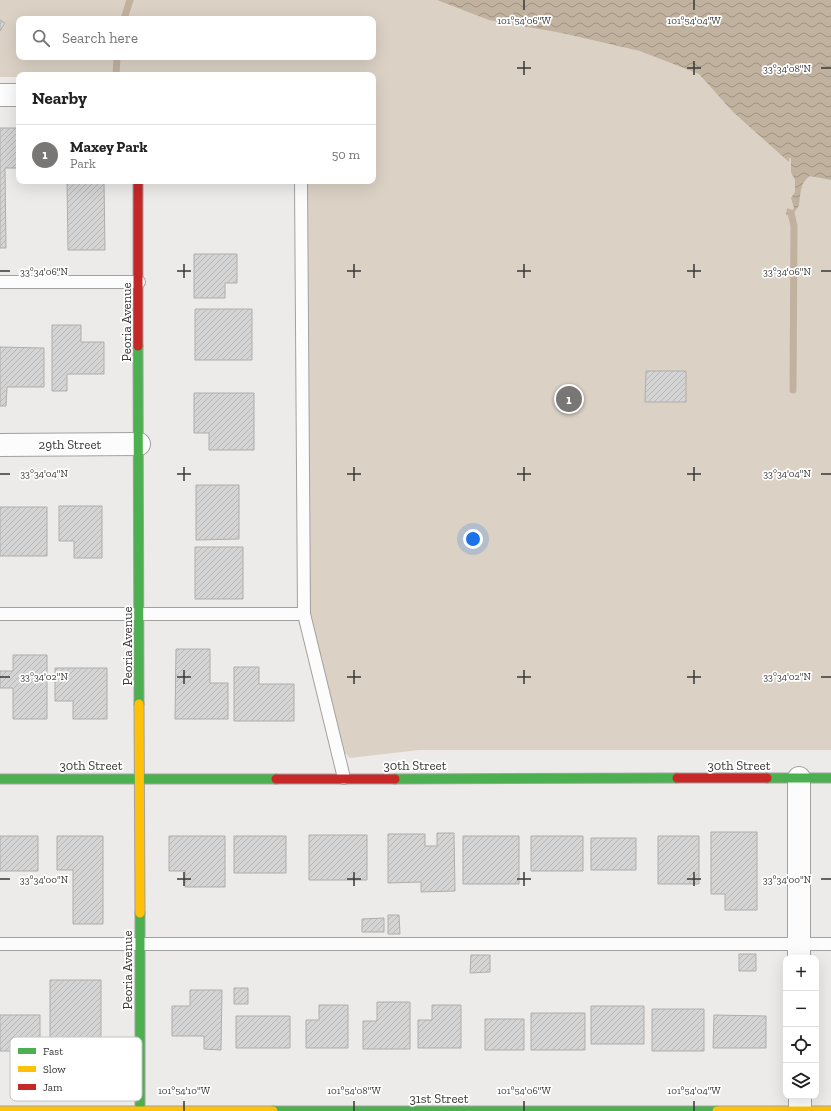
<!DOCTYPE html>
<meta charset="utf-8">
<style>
:root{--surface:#fff;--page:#f6f6f6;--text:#222;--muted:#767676;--line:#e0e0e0;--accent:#787775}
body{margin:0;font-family:"Zilla Slab",serif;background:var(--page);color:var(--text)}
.controls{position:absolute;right:12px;bottom:12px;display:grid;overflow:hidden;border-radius:8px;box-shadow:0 4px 16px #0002}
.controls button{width:36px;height:36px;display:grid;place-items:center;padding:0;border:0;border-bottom:1px solid var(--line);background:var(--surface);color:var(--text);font:20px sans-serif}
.you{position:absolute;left:473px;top:539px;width:14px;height:14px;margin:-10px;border:3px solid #fff;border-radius:50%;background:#1a73e8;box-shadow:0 0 0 6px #1a73e833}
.badge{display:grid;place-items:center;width:26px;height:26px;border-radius:50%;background:var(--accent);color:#fff;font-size:13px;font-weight:700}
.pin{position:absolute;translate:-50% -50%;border:2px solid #fff;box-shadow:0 1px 4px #0006}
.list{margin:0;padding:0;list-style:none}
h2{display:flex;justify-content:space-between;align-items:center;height:52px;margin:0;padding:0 16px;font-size:17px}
h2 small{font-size:13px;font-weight:400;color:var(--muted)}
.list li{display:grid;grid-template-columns:26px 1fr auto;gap:12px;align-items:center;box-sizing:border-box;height:60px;padding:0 16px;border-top:1px solid var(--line)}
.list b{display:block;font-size:15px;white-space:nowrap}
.list p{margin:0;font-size:13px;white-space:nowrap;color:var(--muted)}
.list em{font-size:13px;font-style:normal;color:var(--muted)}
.icon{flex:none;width:22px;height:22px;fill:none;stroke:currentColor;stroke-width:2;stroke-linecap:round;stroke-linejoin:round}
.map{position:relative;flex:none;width:831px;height:1111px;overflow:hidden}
.search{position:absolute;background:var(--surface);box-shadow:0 4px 16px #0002;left:16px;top:16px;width:360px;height:44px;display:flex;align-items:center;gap:10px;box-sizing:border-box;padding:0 14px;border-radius:8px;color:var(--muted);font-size:15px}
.panel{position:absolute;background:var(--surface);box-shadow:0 4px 16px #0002;left:16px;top:72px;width:360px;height:112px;border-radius:8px}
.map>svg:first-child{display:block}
</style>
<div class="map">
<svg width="831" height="1111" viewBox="0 0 831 1111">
<defs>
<pattern id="water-waves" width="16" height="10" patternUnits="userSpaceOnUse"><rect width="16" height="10" fill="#c1b2a0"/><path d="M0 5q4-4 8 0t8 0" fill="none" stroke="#9e9283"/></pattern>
<pattern id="building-hatch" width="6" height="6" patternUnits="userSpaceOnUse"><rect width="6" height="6" fill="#d5d4d4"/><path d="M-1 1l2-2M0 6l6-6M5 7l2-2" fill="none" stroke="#b8b7b7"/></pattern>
</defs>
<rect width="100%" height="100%" fill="#edebe9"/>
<path fill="#dbd1c5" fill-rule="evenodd" d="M0,0H831V750H419L350,758L343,751L310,617L305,181H373V75H19V77H0ZM19,19H373V57H19Z"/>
<path fill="url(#water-waves)" d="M437,0H831V180L810,176C799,184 801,194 799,205C798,208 795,210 794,213L786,215L787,209L788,208L792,211L794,208L791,198L795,192V180L791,172V158H789V162L733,112L699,74L640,51L562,33L489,20Z"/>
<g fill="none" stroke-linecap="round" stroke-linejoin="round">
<path stroke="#c1b2a0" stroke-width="7" d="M124,19L130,0
M116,75L117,57
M791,213L794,226L793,390"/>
</g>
<path fill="url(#building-hatch)" stroke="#aeaead" d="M0,20L5,23L0,31Z
M0,128H19V168H5L6,248H0Z
M67,181H104L105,250H68Z
M230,181H269V182Z
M194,254H237V283H225V298H194Z
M195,309H252V360H195Z
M52,325H81V342H104V374H67V391H52Z
M0,347L44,348V387H7L6,406H0Z
M646,371H686V402H645Z
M194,393H254V450H209V433H194Z
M196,485H239V539L196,540Z
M59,506H102V558H74V541H59Z
M0,507H47V556H0Z
M195,547H243V599H195Z
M176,649H210V683H228V719H175Z
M13,655H47V719H13V688H0V671H13Z
M234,667H259V684H294V721H234Z
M55,668H107V719H73V701H55Z
M711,832H757V910H725V894H711Z
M437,833H454L455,891L421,892V882L388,883V834H425V846H437Z
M309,835H367V880H309Z
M0,836H38V871H0Z
M57,836H103V924H73V870H57Z
M169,836H225V887H185V871H169Z
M234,836H286V873H234Z
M463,836H519V884H463Z
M531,836H583V871H531Z
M658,836H699V884H658Z
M591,838H636V870H591Z
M388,915H399L400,934H388Z
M384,918V932H362V919Z
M739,954H756V971H739Z
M471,955H490V972L470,973Z
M50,980H101V1050H50Z
M234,988H248V1004H234Z
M190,990H222L221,1050L204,1049V1036H172V1006H190Z
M377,1002H410V1049H363V1021H377Z
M319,1005H348V1048H306V1020H319Z
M432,1005H461V1048H418V1020H432Z
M591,1006H644V1044H591Z
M652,1009H704V1051H652Z
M531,1013H585V1050H531Z
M0,1015H40V1051H0Z
M714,1015L766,1016V1048H713Z
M236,1016H290V1048H236Z
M485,1019H524V1050H485Z"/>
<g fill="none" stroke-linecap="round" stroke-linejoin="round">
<defs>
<path id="lane" d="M301,181L304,614L344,778
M0,282H139
M0,614H304
M0,944H831"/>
<path id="street" d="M0,95H19
M0,445L139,444
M799,778V958
M800,1096V1111"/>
<path id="fast" d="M138,346L139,704
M767,778H831
M0,779H276
M395,779L677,778
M140,913V1111
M273,1111H717"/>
<path id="slow" d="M139,704L140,913
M0,1111H273
M717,1111H831"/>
<path id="jam" d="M138,181V346
M677,778H767
M276,779H395"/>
</defs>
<use href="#lane" stroke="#a2a1a0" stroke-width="14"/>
<use href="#street" stroke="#a2a1a0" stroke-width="24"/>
<use href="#fast" stroke="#a2a1a0" stroke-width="11"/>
<use href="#slow" stroke="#a2a1a0" stroke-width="11"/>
<use href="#jam" stroke="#a2a1a0" stroke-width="11"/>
<use href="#lane" stroke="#fcfcfc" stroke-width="12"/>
<use href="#street" stroke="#fcfcfc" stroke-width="22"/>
<use href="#fast" stroke="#4caf50" stroke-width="9"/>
<use href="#slow" stroke="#ffc107" stroke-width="9"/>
<use href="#jam" stroke="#c62828" stroke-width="9"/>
</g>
<path fill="none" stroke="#393837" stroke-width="1.5" d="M524,0V10M694,0V10M524,61V75M694,61V75M517,68H531M687,68H701M821,68H831M184,264V278M354,264V278M524,264V278M694,264V278M0,271H10M177,271H191M347,271H361M517,271H531M687,271H701M821,271H831M184,467V481M354,467V481M524,467V481M694,467V481M0,474H10M177,474H191M347,474H361M517,474H531M687,474H701M821,474H831M184,670V684M354,670V684M524,670V684M694,670V684M0,677H10M177,677H191M347,677H361M517,677H531M687,677H701M821,677H831M184,872V886M354,872V886M524,872V886M694,872V886M0,879H10M177,879H191M347,879H361M517,879H531M687,879H701M821,879H831M184,1101V1111M354,1101V1111M524,1101V1111M694,1101V1111"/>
<g text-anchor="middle" stroke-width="3.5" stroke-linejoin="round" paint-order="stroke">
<g font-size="13" fill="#393837" stroke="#fff">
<text transform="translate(126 322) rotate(-90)" y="5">Peoria Avenue</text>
<text x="70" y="449">29th Street</text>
<text transform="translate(127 646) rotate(-90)" y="5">Peoria Avenue</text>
<text x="91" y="770">30th Street</text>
<text x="415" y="770">30th Street</text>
<text x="739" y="770">30th Street</text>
<text transform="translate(127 970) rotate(-90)" y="5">Peoria Avenue</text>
<text x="439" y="1103">31st Street</text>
</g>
</g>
<rect x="10" y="1037" width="132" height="64" rx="6" fill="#fff" stroke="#c4c3c3" stroke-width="1"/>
<rect x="18" y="1048" width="18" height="6" fill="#4caf50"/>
<rect x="18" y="1066" width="18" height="6" fill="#ffc107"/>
<rect x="18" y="1084" width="18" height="6" fill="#c62828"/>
<g font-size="11" fill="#393837">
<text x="43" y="1055">Fast</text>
<text x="43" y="1073">Slow</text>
<text x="43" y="1091">Jam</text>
</g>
<g font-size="10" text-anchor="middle" fill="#393837" stroke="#fff" stroke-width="3.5" stroke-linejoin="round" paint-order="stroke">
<text x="524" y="24">101°54'06"W</text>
<text x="694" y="24">101°54'04"W</text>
<text x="787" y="72">33°34'08"N</text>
<text x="44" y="275">33°34'06"N</text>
<text x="787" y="275">33°34'06"N</text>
<text x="44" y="477">33°34'04"N</text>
<text x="787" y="477">33°34'04"N</text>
<text x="44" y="680">33°34'02"N</text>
<text x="787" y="680">33°34'02"N</text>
<text x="44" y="883">33°34'00"N</text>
<text x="787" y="883">33°34'00"N</text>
<text x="184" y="1094">101°54'10"W</text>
<text x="354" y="1094">101°54'08"W</text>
<text x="524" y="1094">101°54'06"W</text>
<text x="694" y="1094">101°54'04"W</text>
</g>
</svg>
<div class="controls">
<button>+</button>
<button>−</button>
<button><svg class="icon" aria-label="locate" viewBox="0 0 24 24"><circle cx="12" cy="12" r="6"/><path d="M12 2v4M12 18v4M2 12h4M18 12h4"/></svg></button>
<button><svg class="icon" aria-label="layers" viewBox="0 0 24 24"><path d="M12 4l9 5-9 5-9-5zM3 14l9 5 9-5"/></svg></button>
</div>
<div class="you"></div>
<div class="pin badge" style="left:569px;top:399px">1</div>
<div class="search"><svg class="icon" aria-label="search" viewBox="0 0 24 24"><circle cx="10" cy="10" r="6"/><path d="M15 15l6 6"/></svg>Search here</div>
<section class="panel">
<h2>Nearby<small></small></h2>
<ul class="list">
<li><span class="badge">1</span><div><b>Maxey Park</b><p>Park</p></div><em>50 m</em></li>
</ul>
</section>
</div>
